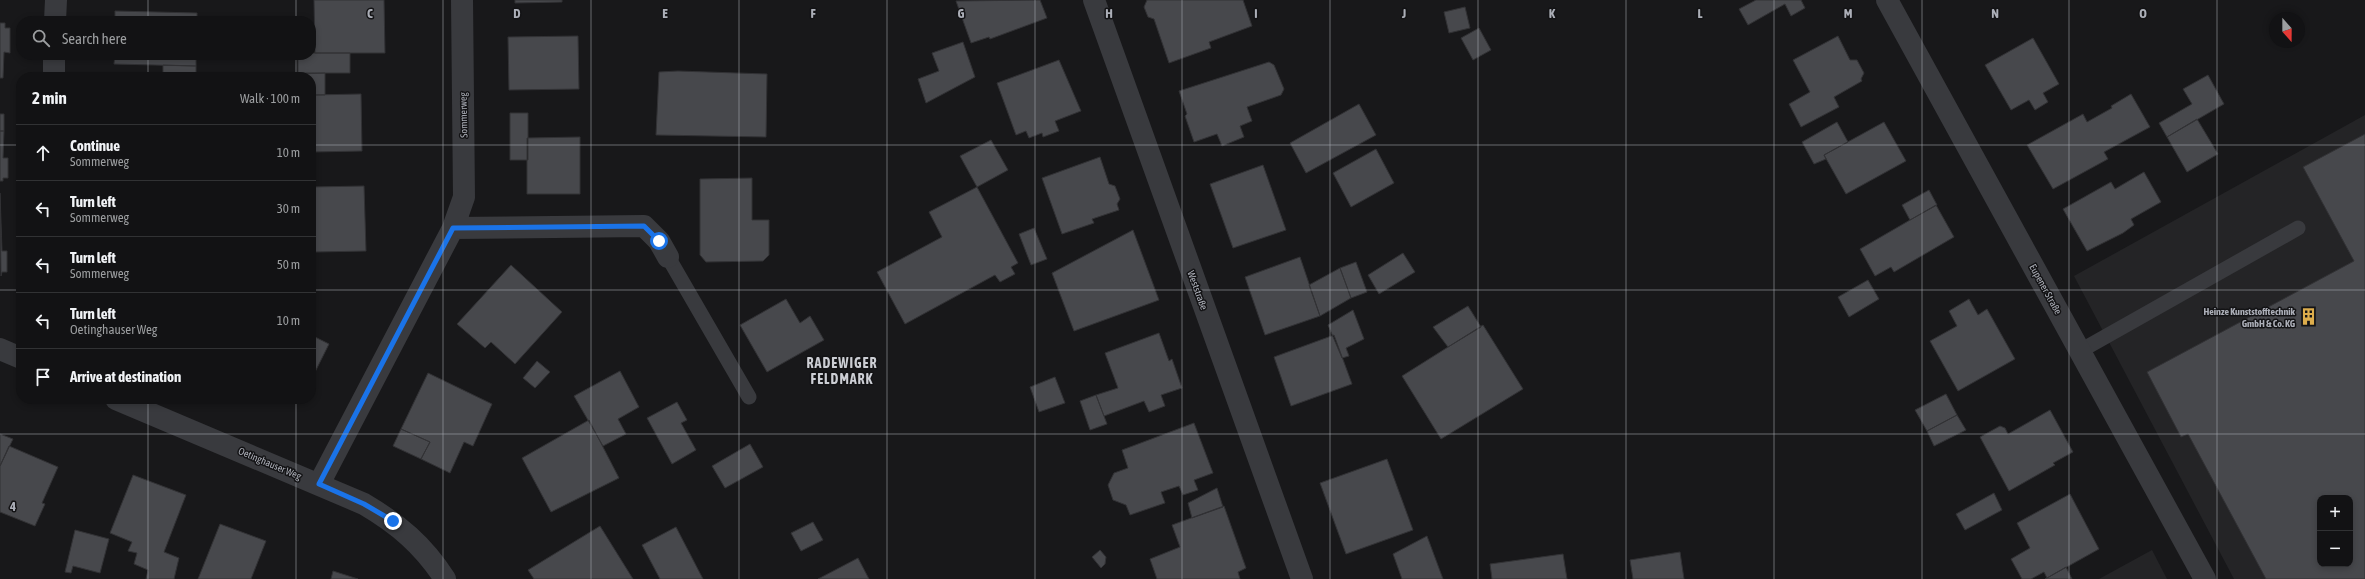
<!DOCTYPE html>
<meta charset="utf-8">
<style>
:root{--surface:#121214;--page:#1b1b1d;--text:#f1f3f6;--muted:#9c9ea0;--line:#313234}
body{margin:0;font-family:"Asap Condensed",sans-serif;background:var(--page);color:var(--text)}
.controls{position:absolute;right:12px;bottom:12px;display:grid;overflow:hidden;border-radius:8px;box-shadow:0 2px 6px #0003}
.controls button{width:36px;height:36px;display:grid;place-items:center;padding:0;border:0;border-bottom:1px solid var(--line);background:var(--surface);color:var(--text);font:20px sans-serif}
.compass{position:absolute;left:2269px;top:12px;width:36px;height:36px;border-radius:50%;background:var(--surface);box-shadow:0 2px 6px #0003;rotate:159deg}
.stop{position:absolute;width:12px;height:12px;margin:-9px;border:3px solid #1a73e8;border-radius:50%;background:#fff}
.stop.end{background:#1a73e8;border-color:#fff;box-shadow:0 1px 4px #0008}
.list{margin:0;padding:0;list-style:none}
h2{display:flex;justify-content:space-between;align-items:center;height:52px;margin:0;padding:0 16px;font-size:17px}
h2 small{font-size:13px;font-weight:400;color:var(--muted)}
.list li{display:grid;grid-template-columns:26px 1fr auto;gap:12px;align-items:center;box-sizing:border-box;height:56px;padding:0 16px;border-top:1px solid var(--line)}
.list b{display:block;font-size:15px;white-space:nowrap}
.list p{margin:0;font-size:13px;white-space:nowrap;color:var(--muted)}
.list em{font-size:13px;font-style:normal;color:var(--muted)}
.icon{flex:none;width:22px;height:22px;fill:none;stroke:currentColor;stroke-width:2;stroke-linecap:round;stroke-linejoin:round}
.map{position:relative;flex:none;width:2365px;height:579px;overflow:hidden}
.search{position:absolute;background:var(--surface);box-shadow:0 2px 6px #0003;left:16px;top:16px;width:300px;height:44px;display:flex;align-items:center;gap:10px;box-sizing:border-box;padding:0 14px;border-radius:16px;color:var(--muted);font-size:15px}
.panel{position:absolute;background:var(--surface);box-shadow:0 2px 6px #0003;left:16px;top:72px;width:300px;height:332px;border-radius:16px}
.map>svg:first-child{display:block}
</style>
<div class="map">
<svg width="2365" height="579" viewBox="0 0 2365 579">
<rect width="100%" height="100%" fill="#18181a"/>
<path fill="#242426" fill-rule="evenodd" d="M2365,115V579H2234L2074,276ZM2320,498H2350V564H2320Z
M2152,550L2167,579H2099Z"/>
<path fill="#47484c" stroke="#323235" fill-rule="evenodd" d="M314,0H384L385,53H315Z
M515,0H562V2L515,3Z
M1040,0L1047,18L990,39L989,37L971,43L956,1Z
M1147,0H1243L1252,26L1209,42L1211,48L1169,63L1154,19L1148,17L1144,7Z
M1756,0H1801L1805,8L1791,16L1785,4L1748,25L1739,9Z
M1465,7L1470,28L1449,33L1444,12Z
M115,11L197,13V21H115Z
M0,23H5V28H10V53L4,52L3,78H0Z
M1479,28L1491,50L1473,60L1461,38Z
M578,36L579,89L509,90L508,37Z
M1838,36L1850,60H1857L1864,73L1861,79L1862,81L1834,97L1839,107L1801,127L1789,104L1810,92L1793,60Z
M2033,38L2059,84L2043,93L2048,102L2035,110L2029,100L2011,110L1985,65Z
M963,42L975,77L926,103L918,79L939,71L932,53Z
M311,53H350V73H298V55H311Z
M115,55H196V66L114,64Z
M1059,60L1081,111L1055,121L1059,131L1043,137L1042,133L1029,138L1026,131L1016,135L997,83Z
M1269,62L1274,65L1284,89L1281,95L1247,107L1252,121L1240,126L1244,137L1222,146L1217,134L1194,142L1185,116L1187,114L1179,91Z
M163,65L196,66V77H163Z
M678,71L767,74L766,137L656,135L659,72Z
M325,73V95H311V77H292V74Z
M2208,75L2224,104L2167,137L2159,123L2192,104L2183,89Z
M361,94L362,151L311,152V95Z
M2131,94L2150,127L2104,152L2108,159L2053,189L2027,145L2083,114L2087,122L2112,108L2111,106Z
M1359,104L1376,135L1306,173L1290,143Z
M510,113H528V160H510Z
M0,114H4V131H0Z
M2197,119L2218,154L2187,172L2167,137Z
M1837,122L1848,142L1824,155L1826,159L1814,164L1802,142Z
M1884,122L1906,161L1846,194L1824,155Z
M0,131H4L3,158H8V178H3V181H0Z
M2365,134V579H2266L2188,434L2181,437L2147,372L2354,261L2303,167ZM2320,498H2350V564H2320Z
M580,137V194H527V138Z
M991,140L1008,170L977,187L960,156Z
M1376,149L1394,183L1351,207L1333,173Z
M1100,157L1109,184L1115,186L1120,199L1117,204L1119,210L1092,219L1094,223L1062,234L1042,178Z
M1263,165L1286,230L1233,248L1210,184Z
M2144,172L2161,202L2131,219L2134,225L2123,233L2087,251L2063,209L2111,182L2115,189Z
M752,178V220H769V255L763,261L706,262L700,255V179Z
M364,186L366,251L314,252L312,187Z
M977,187L1018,263L1011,267L1015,274L1000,282L995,275L905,324L877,272L942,237L929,212Z
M1929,190L1937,205L1910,220L1902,205Z
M0,193L2,251H7V272H2L1,276Z
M1936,205L1954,237L1894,272L1891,267L1875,276L1860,249Z
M1034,228L1047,259L1031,265L1019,234Z
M1133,230L1159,300L1074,331L1052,273Z
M1403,253L1415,272L1379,294L1368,275Z
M1300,257L1320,316L1265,335L1245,277Z
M1356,262L1367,292L1351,298L1340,268Z
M511,265L562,312L515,364L491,342L485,348L457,324Z
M1340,268L1351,298L1320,316L1309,285Z
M1868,280L1879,299L1849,317L1838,297Z
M786,299L800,323L810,316L824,340L767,372L740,325Z
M1969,299L1978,315L1987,309L2015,359L1958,391L1930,341L1957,326L1949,311Z
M1468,306L1481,327L1448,347L1433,327Z
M1353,310L1364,339L1346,348L1349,356L1342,358L1328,325Z
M1483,325L1523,389L1441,439L1402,376Z
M1159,333L1169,361L1172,359L1182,388L1161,395L1165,406L1149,412L1144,401L1104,416L1096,395L1118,388L1105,353Z
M311,335L329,344L311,380Z
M1334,335L1352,384L1291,406L1274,357Z
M537,361L550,372L535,388L523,378Z
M620,371L639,407L618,419L626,434L603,446L574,396Z
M428,373L492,404L473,446L464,442L450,473L421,459L430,442L401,429Z
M1055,377L1065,403L1039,412L1030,387Z
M1946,394L1957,415L1927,431L1915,410Z
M1096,395L1107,424L1090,430L1080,401Z
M677,402L687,420L681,423L696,450L672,464L647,418Z
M2050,410L2073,452L2053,463L2055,465L2009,491L1980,437L2000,426L2005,428L2008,434Z
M1957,415L1966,430L1934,446L1927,431Z
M589,420L619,478L551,512L522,458Z
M1194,423L1213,473L1194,480L1198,490L1183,495L1179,486L1161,492L1165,503L1130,515L1126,505L1113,500L1108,485L1114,473L1128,468L1122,450Z
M401,429L430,442L421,459L393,446Z
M0,434L13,439L0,466Z
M750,444L763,467L725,488L712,466Z
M9,446L58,467L42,503L45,504L35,526L0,512V466Z
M1387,459L1413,530L1346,554L1320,483Z
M133,475L186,495L164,552L179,558L174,579H146L148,570L134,564L137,553L128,551L132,542L110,533Z
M1217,488L1223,507L1192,518L1188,503Z
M1994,493L2002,510L1965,530L1956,514Z
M2070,494L2099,549L2047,578L2044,572L2031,579H2022L2011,559L2030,548L2017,523Z
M1224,506L1246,568L1238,572L1240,579H1157L1150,559L1180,547L1172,525Z
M813,522L823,540L801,551L791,533Z
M220,524L266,541L251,579H198Z
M600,526L633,579H534L528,570Z
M676,527L703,579H660L642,545Z
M75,530L109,539L100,573L73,566L71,573L65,572Z
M1427,536L1443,579H1402L1393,554Z
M1100,550L1106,557L1105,564L1101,568L1092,557Z
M1680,552L1684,579H1633L1630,560Z
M1563,554L1567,579H1492L1490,564Z
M858,558L869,579H818Z
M2066,567L2072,579H2045L2047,578Z
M333,571L358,579H331Z"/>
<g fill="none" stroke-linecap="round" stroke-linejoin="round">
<path stroke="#393a3e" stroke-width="15" d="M668,257L749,397
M2080,351L2298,228"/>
<path stroke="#393a3e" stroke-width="22" d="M1094,0L1302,579
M1887,0L2205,579
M55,21L56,0
M54,77V55
M453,228L644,226L659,241L668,257
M0,349L21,358
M116,399L364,504C398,524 423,545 445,579
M319,484L453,228L464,197L462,0"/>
</g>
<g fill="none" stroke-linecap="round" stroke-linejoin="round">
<path stroke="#1a73e8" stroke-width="5" d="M393,521L364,504L319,484L453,228L644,226L659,241"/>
</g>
<path fill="none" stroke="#acafb8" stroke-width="1" stroke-opacity="0.55" d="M148,0V21M296,0V21M443,0V579M591,0V579M739,0V579M887,0V579M1035,0V579M1182,0V579M1330,0V579M1478,0V579M1626,0V579M1774,0V579M1922,0V579M2069,0V579M2217,0V579M148,55V77M296,55V77M0,145H21M311,145H2365M0,290H21M311,290H2365M148,399V579M296,399V579M0,434H2365"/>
<defs>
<symbol id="building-bare" viewBox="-9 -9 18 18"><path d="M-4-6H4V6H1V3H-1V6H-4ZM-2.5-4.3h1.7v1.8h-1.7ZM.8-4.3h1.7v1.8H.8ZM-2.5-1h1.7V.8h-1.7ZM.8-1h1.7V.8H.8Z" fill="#ddad4c" stroke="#131315" stroke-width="2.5" paint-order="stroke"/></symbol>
</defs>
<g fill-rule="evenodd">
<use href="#building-bare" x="2296" y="304" width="25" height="25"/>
</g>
<g text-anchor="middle" stroke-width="3" stroke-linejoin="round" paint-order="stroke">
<g font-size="10" fill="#acafb8" stroke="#131315">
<text transform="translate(463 115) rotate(-91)" y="4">Sommerweg</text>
<text transform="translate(2046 289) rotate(61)" y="4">Eupener Straße</text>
<text transform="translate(1198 290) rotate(70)" y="4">Weststraße</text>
<text transform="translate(270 463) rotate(23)" y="4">Oetinghauser Weg</text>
</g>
<g font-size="10" font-weight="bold" fill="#acafb8" stroke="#131315" text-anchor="end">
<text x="2295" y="315">Heinze Kunststofftechnik<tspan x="2295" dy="12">GmbH &amp; Co. KG</tspan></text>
</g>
<g font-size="14" font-weight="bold" letter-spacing="1" fill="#ccced4" stroke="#131315">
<text x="842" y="368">RADEWIGER<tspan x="842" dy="16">FELDMARK</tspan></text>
</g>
</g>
<g font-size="13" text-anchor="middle" font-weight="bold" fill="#acafb8" stroke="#131315" stroke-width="3" stroke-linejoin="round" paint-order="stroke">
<text x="370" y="18">C</text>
<text x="517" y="18">D</text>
<text x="665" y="18">E</text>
<text x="813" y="18">F</text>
<text x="961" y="18">G</text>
<text x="1109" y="18">H</text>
<text x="1256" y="18">I</text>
<text x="1404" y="18">J</text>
<text x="1552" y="18">K</text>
<text x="1700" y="18">L</text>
<text x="1848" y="18">M</text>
<text x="1995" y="18">N</text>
<text x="2143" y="18">O</text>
<text x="13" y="511">4</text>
</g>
</svg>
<div class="controls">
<button>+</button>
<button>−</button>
</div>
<svg class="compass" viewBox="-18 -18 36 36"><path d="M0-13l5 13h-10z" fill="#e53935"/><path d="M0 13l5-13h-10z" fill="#9c9ea0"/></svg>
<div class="stop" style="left:659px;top:241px"></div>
<div class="stop end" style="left:393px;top:521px"></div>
<div class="search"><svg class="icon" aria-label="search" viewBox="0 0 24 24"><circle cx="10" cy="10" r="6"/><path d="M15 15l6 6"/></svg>Search here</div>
<section class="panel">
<h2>2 min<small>Walk · 100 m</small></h2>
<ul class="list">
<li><svg class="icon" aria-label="ahead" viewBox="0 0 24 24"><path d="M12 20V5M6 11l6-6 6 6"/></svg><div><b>Continue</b><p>Sommerweg</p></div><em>10 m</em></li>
<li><svg class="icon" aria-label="left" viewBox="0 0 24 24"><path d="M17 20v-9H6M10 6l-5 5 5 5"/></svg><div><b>Turn left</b><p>Sommerweg</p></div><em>30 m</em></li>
<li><svg class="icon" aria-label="left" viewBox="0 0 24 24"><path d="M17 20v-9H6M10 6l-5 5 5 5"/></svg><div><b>Turn left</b><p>Sommerweg</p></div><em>50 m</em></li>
<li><svg class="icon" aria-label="left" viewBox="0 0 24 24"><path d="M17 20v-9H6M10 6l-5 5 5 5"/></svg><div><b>Turn left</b><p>Oetinghauser Weg</p></div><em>10 m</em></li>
<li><svg class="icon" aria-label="arrive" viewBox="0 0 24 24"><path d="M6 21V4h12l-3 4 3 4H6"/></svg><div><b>Arrive at destination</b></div></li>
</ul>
</section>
</div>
